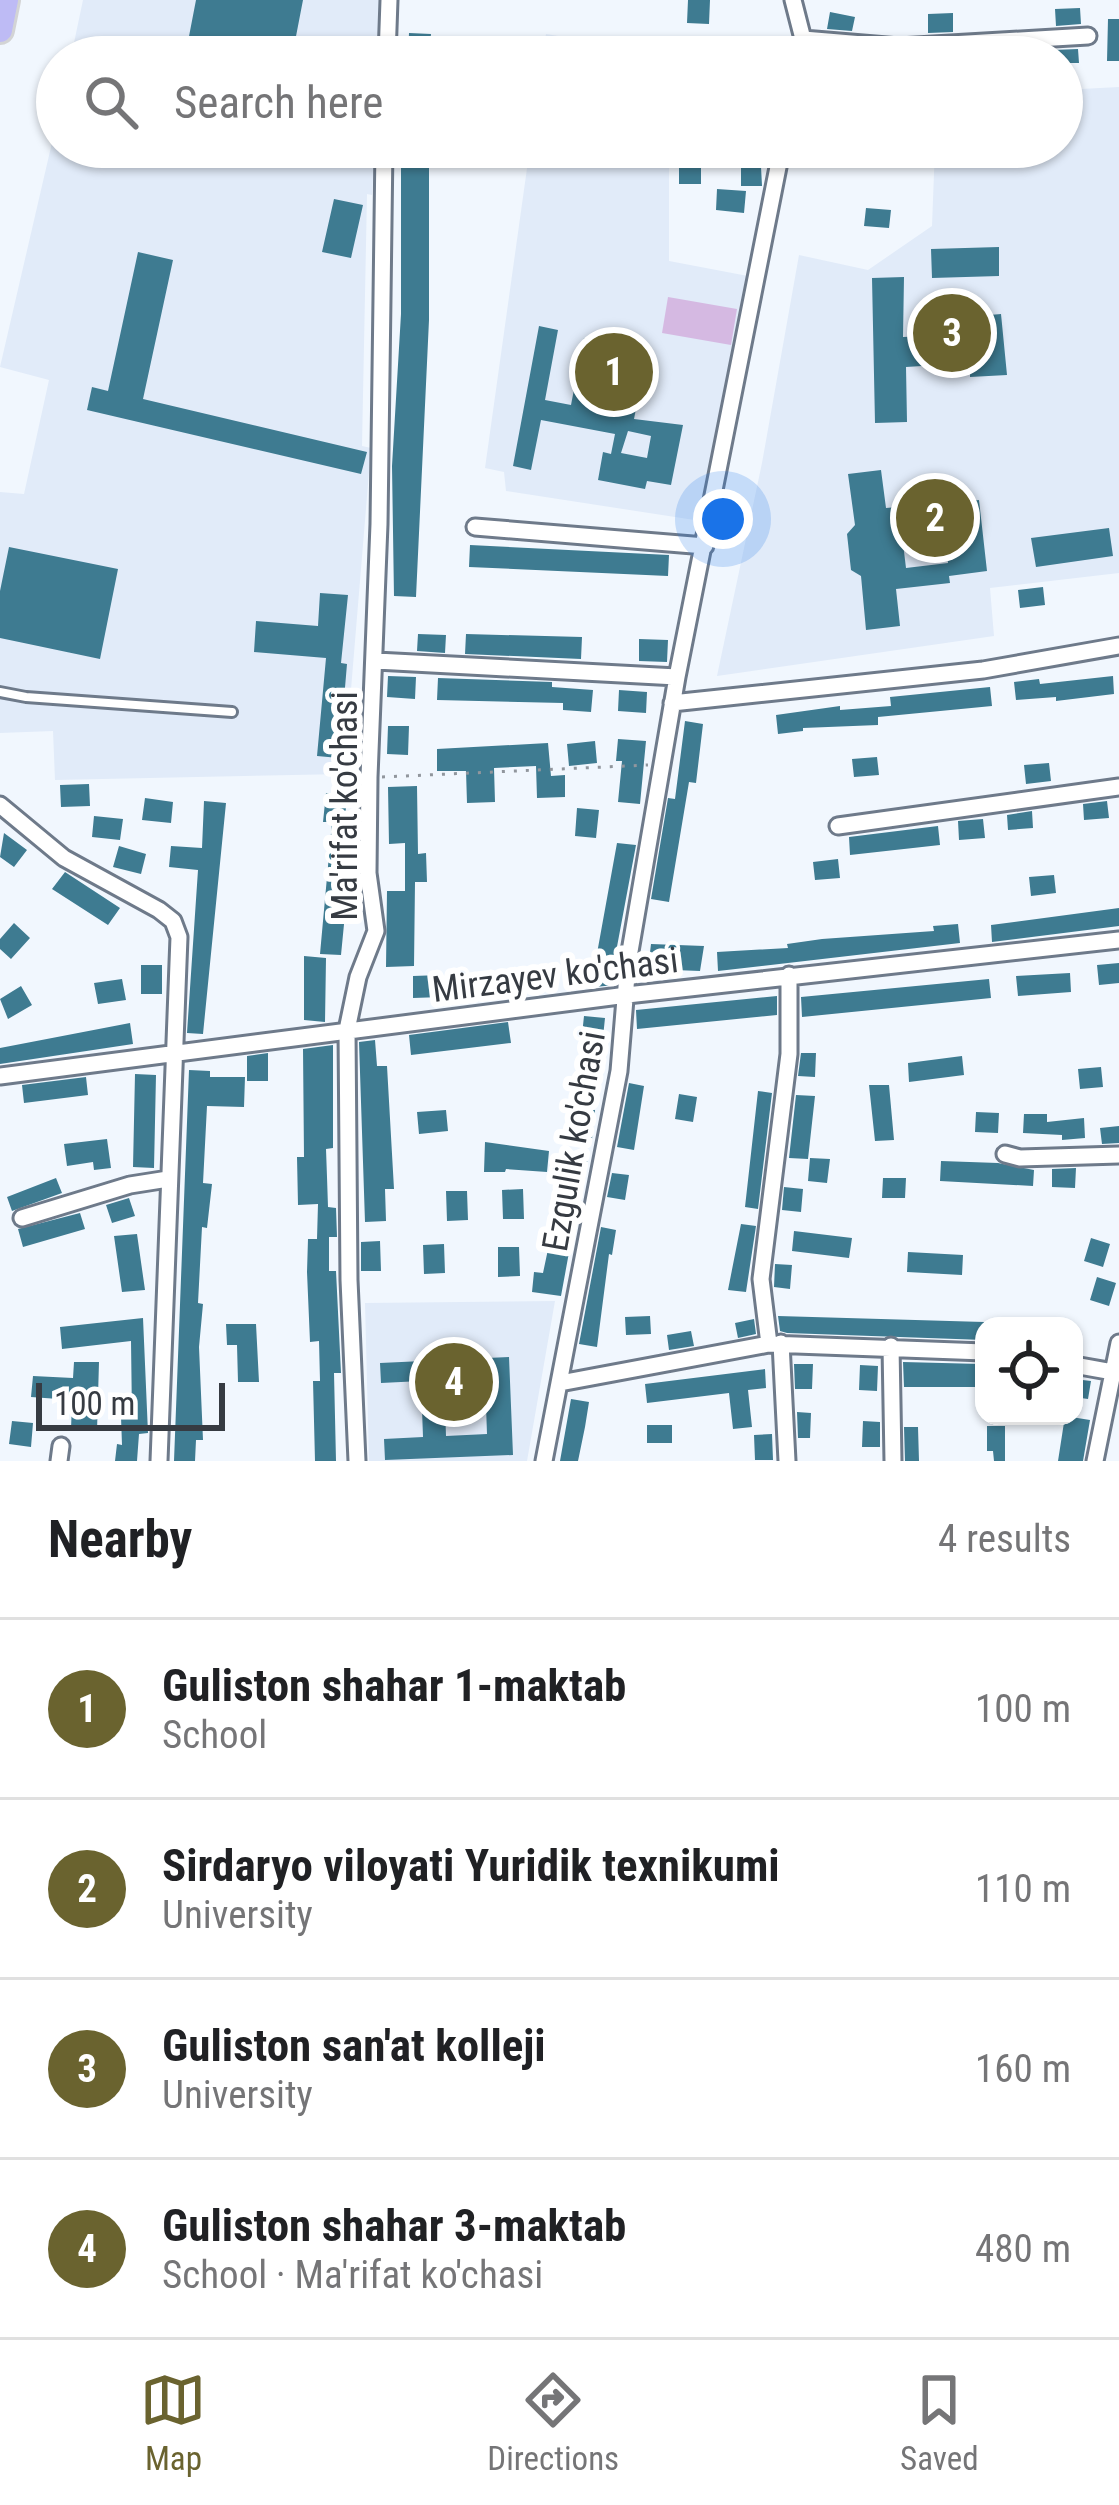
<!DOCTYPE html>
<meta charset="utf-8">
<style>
:root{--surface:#fff;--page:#f2f2f2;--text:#202124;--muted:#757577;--line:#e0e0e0;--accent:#6a632f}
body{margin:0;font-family:"Roboto Condensed",sans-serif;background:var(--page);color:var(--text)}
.controls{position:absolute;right:36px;bottom:36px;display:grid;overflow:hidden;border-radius:24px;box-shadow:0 3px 9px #0004}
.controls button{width:108px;height:108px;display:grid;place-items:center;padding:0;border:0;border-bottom:3px solid var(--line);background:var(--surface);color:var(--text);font:60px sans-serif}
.scale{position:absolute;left:36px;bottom:30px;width:189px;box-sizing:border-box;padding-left:12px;border:6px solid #363b42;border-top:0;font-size:33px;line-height:42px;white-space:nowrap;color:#363b42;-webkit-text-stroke:9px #fff;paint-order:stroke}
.you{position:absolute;left:723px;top:519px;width:42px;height:42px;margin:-30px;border:9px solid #fff;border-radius:50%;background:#1a73e8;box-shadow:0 0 0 18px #1a73e833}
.badge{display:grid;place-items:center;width:78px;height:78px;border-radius:50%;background:var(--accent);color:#fff;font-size:39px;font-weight:700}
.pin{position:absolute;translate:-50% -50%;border:6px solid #fff;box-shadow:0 3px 12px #0006}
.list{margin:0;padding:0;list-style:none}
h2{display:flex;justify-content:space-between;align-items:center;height:156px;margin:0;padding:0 48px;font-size:51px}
h2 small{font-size:39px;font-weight:400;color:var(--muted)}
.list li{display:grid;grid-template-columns:78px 1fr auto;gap:36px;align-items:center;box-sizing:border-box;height:180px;padding:0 48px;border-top:3px solid var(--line)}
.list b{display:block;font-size:45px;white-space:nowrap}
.list p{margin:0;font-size:39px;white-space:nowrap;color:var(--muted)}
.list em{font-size:39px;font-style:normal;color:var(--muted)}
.icon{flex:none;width:66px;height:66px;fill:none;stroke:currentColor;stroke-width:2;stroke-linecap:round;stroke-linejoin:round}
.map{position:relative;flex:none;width:1119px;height:1461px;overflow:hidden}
.search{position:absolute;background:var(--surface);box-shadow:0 3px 9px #0004;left:36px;right:36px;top:36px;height:132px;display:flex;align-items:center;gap:30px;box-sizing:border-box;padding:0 42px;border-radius:66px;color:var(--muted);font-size:45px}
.sheet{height:876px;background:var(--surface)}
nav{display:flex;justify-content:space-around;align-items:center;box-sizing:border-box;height:168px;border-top:3px solid var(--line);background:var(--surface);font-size:33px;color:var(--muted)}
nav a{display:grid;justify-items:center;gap:6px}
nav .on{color:var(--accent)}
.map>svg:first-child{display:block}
</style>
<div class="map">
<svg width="1119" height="1461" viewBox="0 0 1119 1461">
<rect width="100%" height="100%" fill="#f1f7fe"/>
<path fill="#e1ebf9" d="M83,0H384L380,57H71Z
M546,34L668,54L669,57H542Z
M1119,87V573L990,588L994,636L717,676L762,463L799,255L868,270L932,226L935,147H1062V90Z
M57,121V147H375L372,195L367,194L362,446L371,448L344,774L55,780L53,731L0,733V492L24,494L49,380L0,367Z
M530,147H669V261L748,276L701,521L506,491L504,472L485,468Z
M555,1301L527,1461H369L365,1303Z"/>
<path fill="#d5b9e2" d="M668,297L737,309L731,345L662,333Z"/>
<path fill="#3e7b91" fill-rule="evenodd" d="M196,0H303L292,57H185Z
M688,0H710L709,24L687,23Z
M1080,8L1081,24L1056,26L1055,9Z
M830,12L855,17L852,31L827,29Z
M953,13V32L928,33V14Z
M1108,19H1119V61H1107Z
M409,33L431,34L429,57H408Z
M1078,49L1079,63H1062V57H1053V50Z
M679,147H694V156H701V184H679Z
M741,147H760L762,186H741Z
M401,151L429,152V320L416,597L394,596L392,466L401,314Z
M717,189L746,191L744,213L716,210Z
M334,199L363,205L351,258L322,252Z
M866,208L891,210L889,228L864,226Z
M999,247V276L932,278L931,249Z
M138,252L173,260L143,399L367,452L361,474L87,410L92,387L108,391Z
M904,277L903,337L967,334V317L1001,314L1007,375L970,377V363L906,367L907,422L875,423L872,278Z
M539,326L558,330L545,400L571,405L584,338L604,342L591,409L617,414L630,348L647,352L634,419L683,425L671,485L647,481L645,489L598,480L603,452L611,454L615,434L541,420L531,470L513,466ZM628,431L651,436L647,458L621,453Z
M881,470L886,508L979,500L987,571L949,576L950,583L896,589L900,626L866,630L861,576L851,570L847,534L855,525L848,474ZM943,522L948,563L906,568L901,527Z
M1109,528L1113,556L1036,567L1031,538Z
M470,545L669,555L668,576L469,567Z
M9,547L118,569L100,659L0,638V591Z
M1043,587L1045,605L1020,608L1018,590Z
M320,593L348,595L341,663L347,664L339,758L317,756L326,658L254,652L256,621L318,626Z
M418,634L446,635L445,653L417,651Z
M466,634L582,637L581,659L465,654Z
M639,639L668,640L667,662L639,661Z
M388,676L416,677L415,699L387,697Z
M1113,676L1114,694L1056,701V697L1016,700L1014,682L1039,679L1040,684Z
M438,678L552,682V687L593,690L591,712L563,710V703L437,700Z
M990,687L992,706L878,717V725L803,728V731L778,734L776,715L840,706V710L891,706L890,697Z
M619,690L647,692L646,713L618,711Z
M685,721L703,724L696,783L689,782L669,902L651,899L668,798L675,799Z
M388,726H409L408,755L387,754Z
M618,739L646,741L640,804L618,802L622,761H616Z
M595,741L597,763L569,766L567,744Z
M548,743L551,776L565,775V797L537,798L536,766L494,768L495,802L467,803L466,771H437V749Z
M877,757L879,775L854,777L852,759Z
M1049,763L1051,781L1026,784L1024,765Z
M89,784L90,806L61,807L60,785Z
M417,786L418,854L426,853L427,882H415L414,966L386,967L387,891H405V843L389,844L388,787Z
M326,793L347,795L344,831L353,832L341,955L320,954L332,822H323Z
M145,798L173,802L171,823L142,820Z
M204,801L226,803L203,1034L187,1033L198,870L169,867L171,846L202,848Z
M1107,801L1109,818L1084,820L1083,804Z
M577,808L599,810L596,838L575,836Z
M1032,811L1033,828L1008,830L1007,815Z
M94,816L123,819L120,840L92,837Z
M983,819L985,838L959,840L958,821Z
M938,826L940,845L850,855L849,837Z
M4,833L27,850L14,867L0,857Z
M617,843L636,845L613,968L614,985L586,988L585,970H594Z
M119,846L146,854L141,874L113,867Z
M838,859L840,878L815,880L813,862Z
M65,872L120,908L108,925L52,889Z
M1054,875L1056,893L1031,896L1029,877Z
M1119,908V926L992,942L991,925Z
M14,923L30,938L11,959L0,949V939Z
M958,924L960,943L718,971L717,952L788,948L787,944L822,939L934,931L933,926Z
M651,944L704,946L700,971L648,969Z
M304,956L326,958L325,1022L304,1020Z
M1119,963V983L1099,985L1097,965Z
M141,965H162V994H141Z
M1070,973L1071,992L1018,996L1016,976Z
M441,975L442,997L413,998V976Z
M122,979L126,1000L98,1004L94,983Z
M989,979L991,998L802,1017L801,997Z
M21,986L32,1005L8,1019L0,999Z
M777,996V1015L637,1029L636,1010Z
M584,1016L605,1018L598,1085L577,1082Z
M508,1022L511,1043L411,1055L409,1035Z
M130,1023L133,1044L0,1064V1048Z
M375,1040L377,1066H387L394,1189H385L386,1221L365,1222L359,1042Z
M333,1045V1148L326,1149L327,1177L328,1207L336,1208L337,1237H329V1271H336L341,1373H334L336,1461H315L313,1381H320L319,1341L310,1342L307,1272L308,1239H317L318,1204L298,1205L297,1157H304L303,1049Z
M268,1053V1081H247V1056Z
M801,1053H816L815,1077L798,1076Z
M962,1056L964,1075L909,1082L908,1063Z
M1101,1067L1103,1087L1080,1089L1078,1069Z
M189,1070L210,1071V1077H245L244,1107L207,1106L203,1183L212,1184L207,1228L202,1227L198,1303L203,1304L199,1347L203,1440H196L195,1461H174Z
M135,1074L156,1075L154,1168L133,1167Z
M86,1077L88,1095L24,1103L22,1085Z
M629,1083L644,1086L634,1150L617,1147Z
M869,1085H889L894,1140L875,1141Z
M758,1091L772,1093L758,1209L745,1207Z
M679,1094L697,1097L693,1122L675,1119Z
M796,1095L815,1096L808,1159L789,1158Z
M574,1108L595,1110L592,1139L571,1137Z
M446,1110L448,1131L419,1134L417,1112Z
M976,1112L999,1113L998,1133L975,1132Z
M1024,1114H1047V1122L1084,1118L1085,1138L1062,1140V1135L1023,1133Z
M1119,1126V1143L1102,1144L1100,1128Z
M107,1139L111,1168L94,1170L93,1162L67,1166L64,1144Z
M485,1142L549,1151L547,1172L506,1169L505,1172H484Z
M567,1154L588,1157L585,1176L563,1174Z
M810,1158L830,1159L827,1183L808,1181Z
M941,1161L998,1163L1034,1170L1033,1186L940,1181Z
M1076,1168L1075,1188L1052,1187V1169Z
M612,1173L629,1175L625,1200L607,1197Z
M56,1178L62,1193L12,1211L7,1197Z
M883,1178H906L905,1198H882Z
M581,1187L561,1296L532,1292L534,1272L543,1273L561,1188Z
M784,1187L803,1189L801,1212L782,1210Z
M523,1189L524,1219H503L502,1190Z
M446,1191H467L468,1220L447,1221Z
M129,1198L135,1216L112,1223L106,1205Z
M80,1213L85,1229L23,1247L18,1229Z
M741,1224L756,1226L746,1292L728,1290Z
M601,1227L616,1230L612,1255L609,1254L597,1347L579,1344Z
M794,1231L852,1238L849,1258L792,1251Z
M137,1234L145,1290L122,1292L114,1236Z
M1091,1238L1110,1244L1103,1267L1084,1261Z
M380,1241L381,1271H361V1242Z
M444,1244L445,1273L424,1274L423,1245Z
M498,1247H519L520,1276L498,1277Z
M908,1252L963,1255L962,1275L907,1272Z
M775,1264L792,1265L790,1289L774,1287Z
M1097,1277L1116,1283L1109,1306L1090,1300Z
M650,1316L651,1334L626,1335L625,1317Z
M778,1316L984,1322V1340L787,1333L780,1331Z
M143,1318L148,1433L139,1434L137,1461H115L117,1444L122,1445L121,1417H132L131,1341L62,1349L60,1327Z
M754,1319L756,1334L738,1338L735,1323Z
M226,1324H256L259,1382H238L237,1345H227Z
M691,1331L694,1346L669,1350L667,1335Z
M509,1357L513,1455L385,1460L384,1439L423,1437L421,1381L381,1383L380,1363ZM485,1378L487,1434L446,1436L444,1379Z
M74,1362H99L97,1431L71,1430L72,1400L31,1397L33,1376L73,1378Z
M903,1362L981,1364L982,1387H904Z
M794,1364H813L812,1389H795Z
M860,1365L878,1366L877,1391L859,1390Z
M765,1369L766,1388L748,1390L752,1427L733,1429L729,1393L647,1403L645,1384Z
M1074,1379L1091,1381L1088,1399L1074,1397Z
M571,1399L589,1402L585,1427L578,1461H560Z
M797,1412L811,1413L810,1438H798Z
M1065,1416L1090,1420L1083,1461H1058Z
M12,1421L33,1423L31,1447L9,1444Z
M863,1421L880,1422V1447H862Z
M647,1425H672V1443H647Z
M987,1426H1005V1461H994L993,1451H987Z
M904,1427H918L919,1461H905Z
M772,1434L773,1460H755L754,1435Z"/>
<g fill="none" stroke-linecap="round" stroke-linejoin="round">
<defs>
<path id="lane" d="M0,692L26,697L232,712"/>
<path id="street" d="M793,0L803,39L799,57
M803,39L899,47L1088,36
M387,57L389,0
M475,527L705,546
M376,661L677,677
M672,703L983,670L1119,646
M0,805L64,858L159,910L173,921L179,937L159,1461
M838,826L1119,787
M0,1076L627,995L1119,940
M1005,1154L1020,1158L1119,1155
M22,1218L130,1185L168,1179
M781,1343L787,1461
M769,1344L761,1279L789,1054V975
M891,1346L893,1461
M1074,1365L1119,1373
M560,1383L769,1344L984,1352
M59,1461L61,1446
M357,1461L349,1280L347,1030L358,977L376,931L368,873L369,777L379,524L384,147
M544,1461L619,1071L628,963L677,677L782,147
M1095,1461L1119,1343"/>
<path id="primary" d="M0,30L6,0"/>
</defs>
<use href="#lane" stroke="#6e7a8a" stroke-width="14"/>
<use href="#street" stroke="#6e7a8a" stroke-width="21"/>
<use href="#primary" stroke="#d3d4d5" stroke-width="30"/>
<path stroke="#91969d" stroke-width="3" stroke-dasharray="3 9" stroke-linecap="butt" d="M382,777L648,765"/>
<use href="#lane" stroke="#fff" stroke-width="8"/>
<use href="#street" stroke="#fff" stroke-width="15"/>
<use href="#primary" stroke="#bebbf5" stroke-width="24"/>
</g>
<g text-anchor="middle" stroke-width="12" stroke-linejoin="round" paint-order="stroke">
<g font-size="36" fill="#363b42" stroke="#fff">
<text transform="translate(344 806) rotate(-90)" y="13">Ma'rifat ko'chasi</text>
<text transform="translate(555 974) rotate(-7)" y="13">Mirzayev ko'chasi</text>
<text transform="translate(573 1141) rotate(-80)" y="13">Ezgulik ko'chasi</text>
</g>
</g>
</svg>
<div class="controls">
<button><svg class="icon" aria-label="locate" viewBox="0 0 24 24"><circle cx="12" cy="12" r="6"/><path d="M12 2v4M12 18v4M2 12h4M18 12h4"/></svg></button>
</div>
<div class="scale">100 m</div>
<div class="you"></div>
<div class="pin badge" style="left:614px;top:372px">1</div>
<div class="pin badge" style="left:935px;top:518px">2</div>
<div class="pin badge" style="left:952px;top:333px">3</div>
<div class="pin badge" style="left:454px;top:1382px">4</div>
<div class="search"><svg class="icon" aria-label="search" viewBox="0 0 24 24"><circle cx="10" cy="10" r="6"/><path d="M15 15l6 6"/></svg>Search here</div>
</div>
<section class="sheet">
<h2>Nearby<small>4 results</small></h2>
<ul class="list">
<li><span class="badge">1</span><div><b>Guliston shahar 1-maktab</b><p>School</p></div><em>100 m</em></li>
<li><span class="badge">2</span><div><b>Sirdaryo viloyati Yuridik texnikumi</b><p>University</p></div><em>110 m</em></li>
<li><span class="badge">3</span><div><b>Guliston san'at kolleji</b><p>University</p></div><em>160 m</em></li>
<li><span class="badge">4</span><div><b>Guliston shahar 3-maktab</b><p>School · Ma'rifat ko'chasi</p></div><em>480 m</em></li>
</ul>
</section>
<nav>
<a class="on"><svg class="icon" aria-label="map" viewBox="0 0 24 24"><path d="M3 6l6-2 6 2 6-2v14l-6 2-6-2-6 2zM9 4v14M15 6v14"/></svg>Map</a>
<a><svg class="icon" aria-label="directions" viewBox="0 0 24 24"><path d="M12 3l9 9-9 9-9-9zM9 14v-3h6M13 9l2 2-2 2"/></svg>Directions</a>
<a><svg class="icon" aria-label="saved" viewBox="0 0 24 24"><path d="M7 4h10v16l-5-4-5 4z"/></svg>Saved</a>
</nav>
